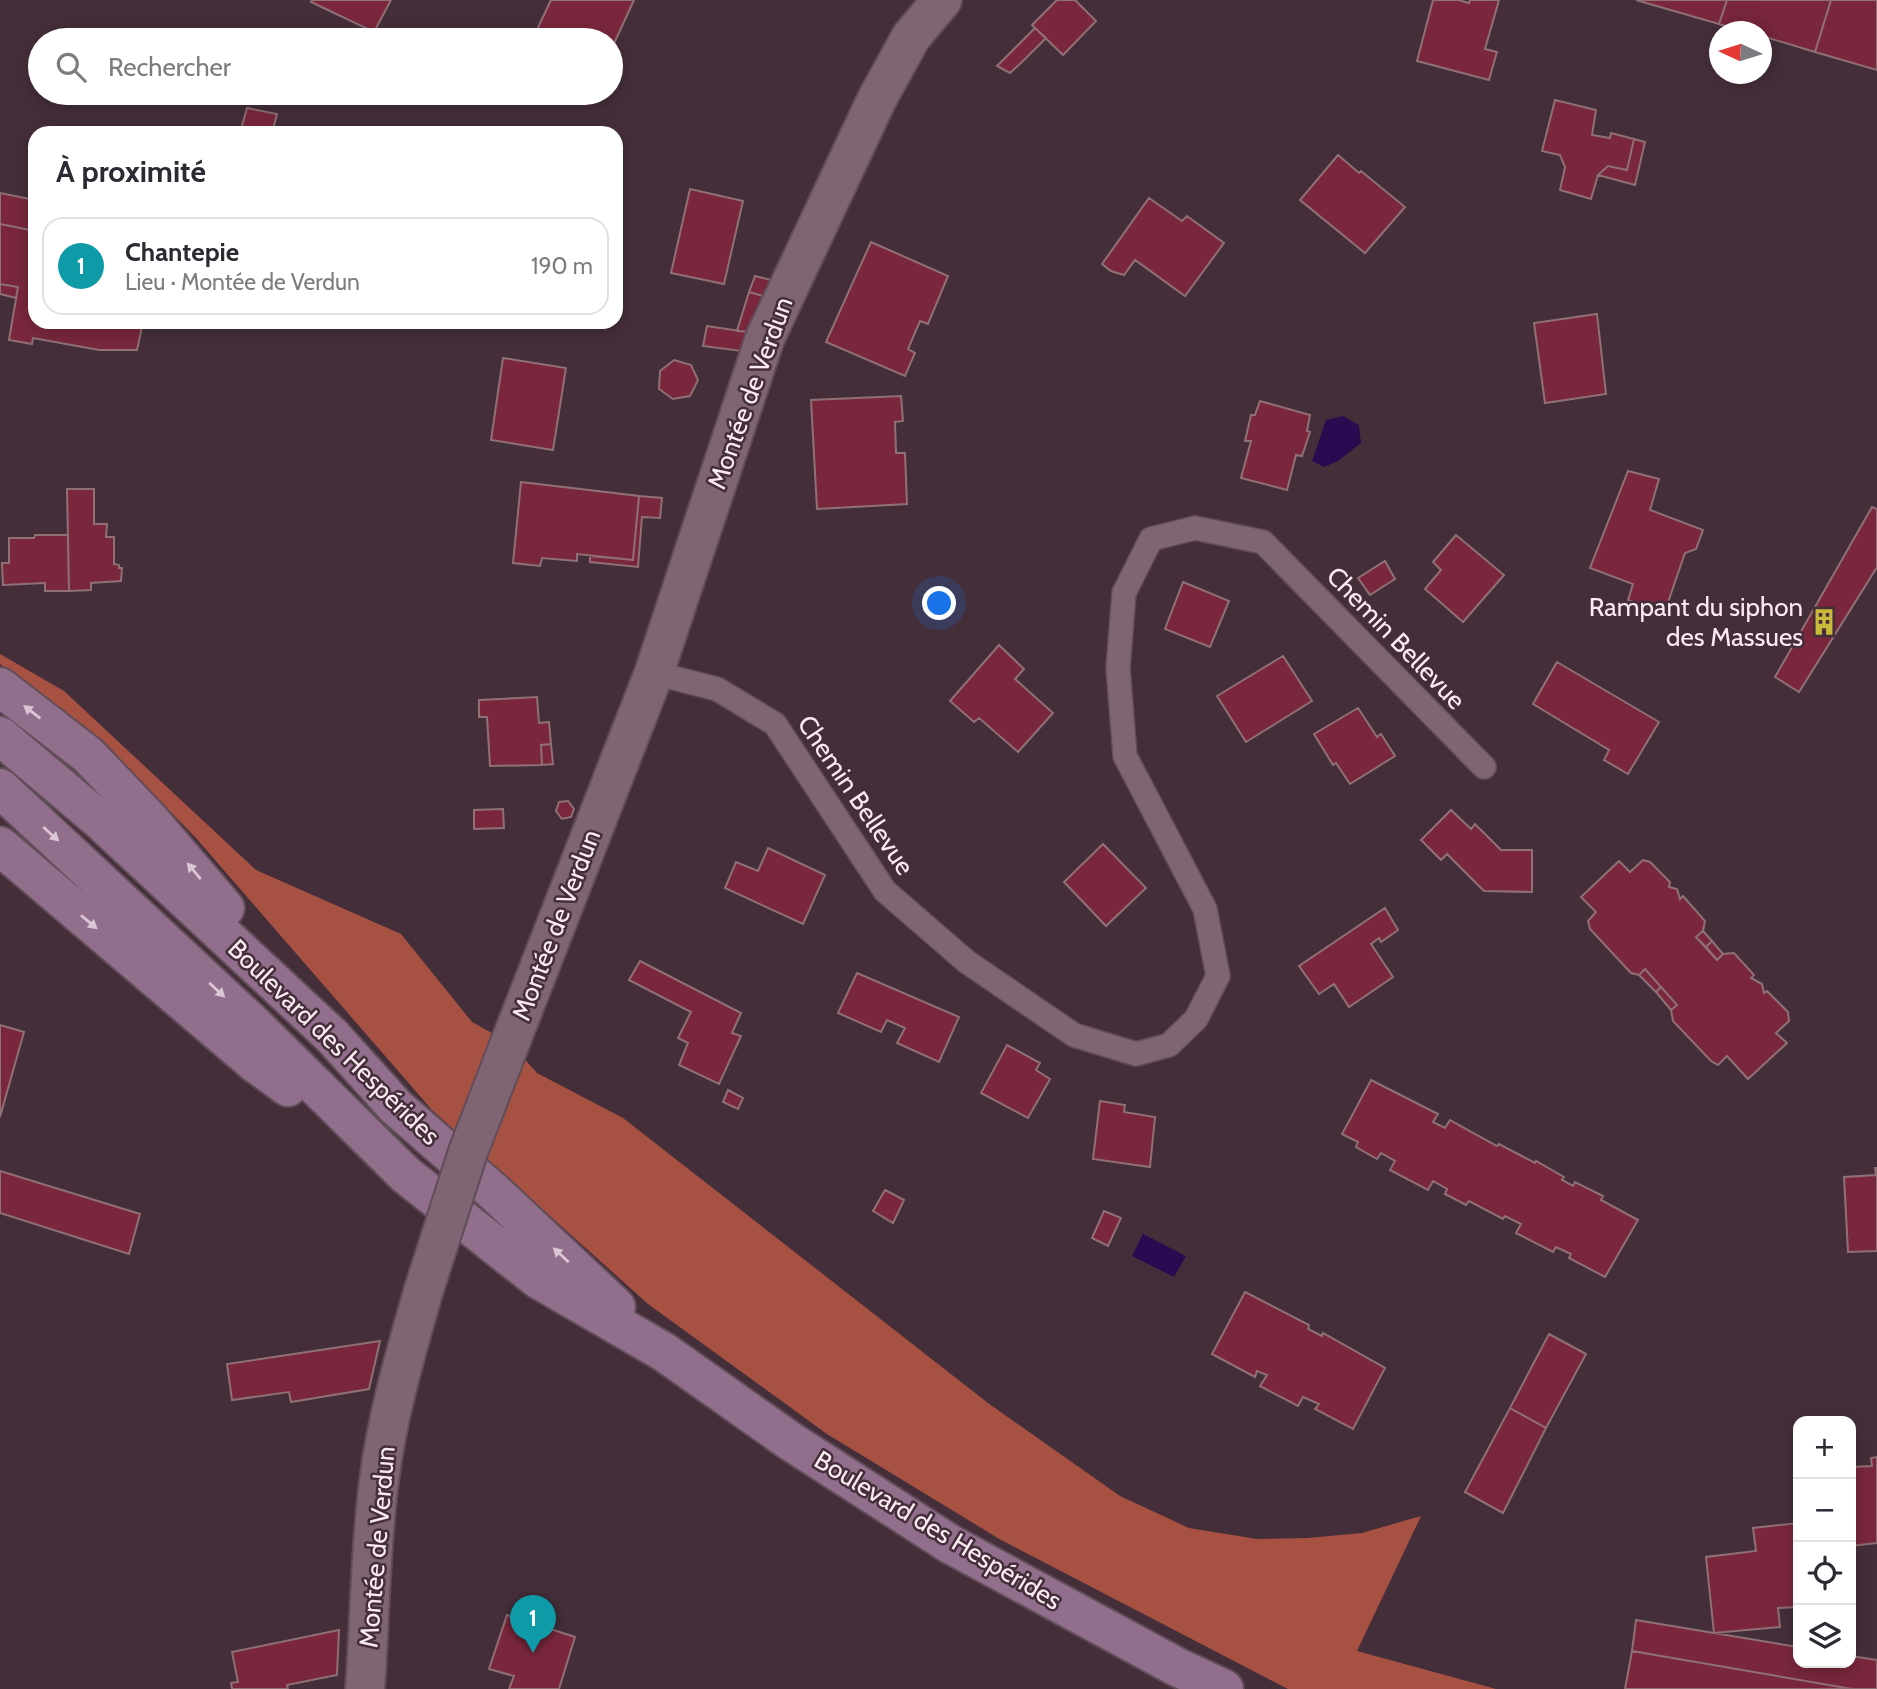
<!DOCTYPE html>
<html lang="fr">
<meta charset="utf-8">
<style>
:root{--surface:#fff;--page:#f2f2f3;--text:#2b2b33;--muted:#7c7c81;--line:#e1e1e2;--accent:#1a73e8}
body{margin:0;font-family:Cabin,sans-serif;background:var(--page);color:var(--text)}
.controls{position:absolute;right:21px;bottom:21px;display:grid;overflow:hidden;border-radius:14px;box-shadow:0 4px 18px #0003}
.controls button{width:63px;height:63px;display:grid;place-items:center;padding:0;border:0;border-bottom:2px solid var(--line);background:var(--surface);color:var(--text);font:35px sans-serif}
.compass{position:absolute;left:1709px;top:21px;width:63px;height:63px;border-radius:50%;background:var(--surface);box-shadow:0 4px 18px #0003;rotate:274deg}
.you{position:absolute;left:940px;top:604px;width:24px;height:24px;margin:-18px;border:5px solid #fff;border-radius:50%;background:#1a73e8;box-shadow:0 0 0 10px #1a73e833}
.badge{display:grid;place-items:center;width:46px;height:46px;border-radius:50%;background:var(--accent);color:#fff;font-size:23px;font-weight:700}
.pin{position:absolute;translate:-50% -58px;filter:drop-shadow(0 2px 4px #0008)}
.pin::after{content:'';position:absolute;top:37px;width:24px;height:21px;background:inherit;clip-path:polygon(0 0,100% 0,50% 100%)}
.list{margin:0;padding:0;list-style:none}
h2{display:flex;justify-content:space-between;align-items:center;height:91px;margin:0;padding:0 28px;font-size:30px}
h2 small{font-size:23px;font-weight:400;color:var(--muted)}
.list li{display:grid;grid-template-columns:46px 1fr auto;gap:21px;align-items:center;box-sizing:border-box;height:98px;margin:0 14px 14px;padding:0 14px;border:2px solid var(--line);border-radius:21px}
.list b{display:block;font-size:26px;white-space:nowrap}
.list p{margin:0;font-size:23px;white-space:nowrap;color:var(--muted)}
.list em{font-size:23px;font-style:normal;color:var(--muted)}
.icon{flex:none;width:38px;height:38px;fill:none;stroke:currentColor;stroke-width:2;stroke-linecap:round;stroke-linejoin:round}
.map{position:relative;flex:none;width:1877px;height:1689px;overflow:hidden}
.search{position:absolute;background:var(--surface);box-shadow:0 4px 18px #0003;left:28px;top:28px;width:595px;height:77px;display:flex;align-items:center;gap:18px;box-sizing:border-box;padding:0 24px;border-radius:38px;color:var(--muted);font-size:26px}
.panel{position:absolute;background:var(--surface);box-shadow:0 4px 18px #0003;left:28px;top:126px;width:595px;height:203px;border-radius:21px}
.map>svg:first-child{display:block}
</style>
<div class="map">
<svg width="1877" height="1689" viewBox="0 0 1877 1689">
<rect width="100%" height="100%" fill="#442e3a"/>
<path fill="#a75142" d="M0,654L64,691L256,870L401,934L472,1022L510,1043L537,1073L623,1118L988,1403L1120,1496L1189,1528L1257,1539L1308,1538L1362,1533L1421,1516L1357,1651L1496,1689H1288L1001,1540L827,1434L648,1304L432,1110L195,837L120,760L0,664Z"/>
<path fill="#2a0a50" d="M1343,416L1359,425L1361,443L1338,461L1324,467L1312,461L1326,420Z
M1143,1234L1186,1256L1174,1277L1132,1256Z"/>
<path fill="#7a273d" stroke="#8f7075" stroke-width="2" d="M312,0H391L374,32L311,2Z
M551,0H634L611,50V40H532Z
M1057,0H1075L1096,21L1063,55L1032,25Z
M1433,0H1458L1469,3L1470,0H1499L1485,49L1497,52L1489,80L1417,61Z
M1636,0H1727L1719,24Z
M1727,0H1831L1815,52L1762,36V32H1745L1719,24Z
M1831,0H1877V70L1815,52Z
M1035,28L1046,38L1022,62L1010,73L997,66Z
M1555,100L1596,110L1592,135L1610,138L1611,133L1634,139L1627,170L1608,166L1598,175L1591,199L1560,190L1565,167L1560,155L1542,151Z
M247,108L277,114L272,133H240Z
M1634,139L1645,142L1635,185L1598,175L1608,166L1627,170Z
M1338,155L1359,173L1361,171L1405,207L1365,253L1300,200Z
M690,189L743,201L724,284L671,273Z
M0,193L35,200V231L0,224Z
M1149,198L1182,221L1187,216L1224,243L1185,296L1135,260L1124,275L1111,271L1102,264Z
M0,224L35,231V322H143L137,350H99L33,338L32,344L9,340L18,287L0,284Z
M871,242L948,276L928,324L920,321L908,349L915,353L905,376L826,342Z
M755,276L771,280L763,296L749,292Z
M0,284L18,287L16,298L0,294Z
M749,292L763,296L747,332L737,331Z
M1597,314L1606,394L1545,403L1534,323Z
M707,326L747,332L741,351L703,346Z
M503,358L566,368L553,450L491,440Z
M674,360L691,365L698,380L690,396L673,399L659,389L660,371Z
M901,396L903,421L895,422L896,453H905L907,504L817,509L811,400Z
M1260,401L1310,415L1307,431L1310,432L1302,456L1296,455L1287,490L1241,478L1251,441H1245L1251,415H1255Z
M1628,471L1659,479L1650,510L1703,530L1696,549L1685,553L1664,614L1628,600L1633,584L1590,568Z
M521,482L639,496L633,560L577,554V561L542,558L540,566L513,563Z
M67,489H94V524H107L106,537H114V564L119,565V568H122L121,581L91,583V590L69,591Z
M639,496L662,498L660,518L642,517L638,567L590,562V556L633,560Z
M1872,507L1877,509V567L1799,692L1775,677Z
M35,535H68L69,591H45V583L3,585L2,563H9V538H34Z
M1456,535L1504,575L1463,622L1425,589L1441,570L1433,562Z
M1385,561L1395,579L1370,595L1358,578Z
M1183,582L1229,601L1210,647L1165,629Z
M999,645L1024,669L1015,679L1053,713L1018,752L979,718L974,722L950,701Z
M1283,656L1312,701L1246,742L1217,696Z
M1557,662L1659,722L1628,774L1604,760L1609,750L1533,704Z
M537,697L539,723L549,722L551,744L541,745L542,765L490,766L487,717H479V700Z
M1358,708L1377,737L1381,734L1395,756L1350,784L1336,763L1333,765L1314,734Z
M551,744L553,764L542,765L541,745Z
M568,801L574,809L571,817L562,819L556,811L559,802Z
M503,809L504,828L474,829V810Z
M1451,810L1471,829L1475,824L1501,850H1532V892L1484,891L1447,854L1441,860L1421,840Z
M1103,844L1146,888L1106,926L1064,882Z
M768,848L825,875L803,924L725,888L736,862L758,871Z
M1643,860L1650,862L1670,882L1669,887L1677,889L1680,899L1683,896L1705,921L1703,931L1696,937L1717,960L1723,954L1734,953L1754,975L1751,978L1762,984L1764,993L1767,991L1788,1012L1789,1021L1776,1033L1787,1043L1748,1079L1727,1056L1718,1065L1711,1061L1673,1021L1671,1010L1677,1005L1645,969L1639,975L1631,973L1590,929L1588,921L1596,912L1581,897L1619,861L1630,872Z
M1385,908L1398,930L1381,942L1379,938L1371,944L1393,977L1349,1007L1334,984L1319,994L1299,966Z
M1703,931L1712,941L1706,947L1696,937Z
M1712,941L1723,954L1717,960L1706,947Z
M640,961L741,1013L732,1033L741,1036L719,1084L679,1065L688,1043L678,1038L691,1012L629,980Z
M1645,969L1661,987L1656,992L1639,975Z
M857,973L959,1017L939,1062L897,1043L905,1028L887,1020L881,1032L838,1013Z
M1661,987L1677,1005L1671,1010L1656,992Z
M0,1025L24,1032L0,1117Z
M1007,1045L1040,1063L1036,1070L1050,1079L1028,1118L981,1093Z
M1371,1080L1438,1114L1433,1122L1445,1128L1450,1120L1497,1146L1499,1144L1535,1163L1536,1161L1564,1177L1562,1180L1573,1186L1575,1182L1603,1196L1601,1200L1638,1220L1605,1277L1569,1258L1571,1254L1556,1247L1553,1252L1516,1233L1521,1224L1505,1216L1503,1219L1469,1201L1466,1205L1445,1194L1447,1189L1433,1181L1428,1190L1390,1170L1395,1161L1381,1153L1377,1159L1356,1147L1358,1142L1342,1134Z
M728,1090L743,1098L738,1109L723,1102Z
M1100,1101L1125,1105L1124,1112L1155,1117L1150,1167L1093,1159Z
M1875,1168H1877V1251L1848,1252L1844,1177L1876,1175Z
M0,1171L140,1214L129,1254L0,1213Z
M885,1190L904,1200L893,1223L873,1211Z
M1104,1211L1121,1218L1108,1246L1092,1238Z
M1245,1292L1309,1325L1308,1329L1322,1336L1323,1333L1385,1368L1353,1429L1315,1409L1319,1404L1303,1397L1298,1406L1260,1386L1267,1375L1257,1371L1255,1377L1212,1354Z
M1549,1334L1586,1354L1546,1428L1510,1408Z
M380,1341L369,1389L291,1402L289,1392L232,1400L227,1364Z
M1510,1408L1546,1428L1503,1513L1465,1492Z
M1877,1457V1543L1851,1546V1467L1872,1466L1871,1458Z
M1798,1523V1607L1778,1608L1780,1627L1714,1633L1706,1557L1756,1551L1753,1528Z
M507,1615L575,1637L559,1689H509L514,1676L489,1669Z
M1636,1620L1798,1647V1663H1851V1656L1877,1660V1689H1852L1632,1651Z
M339,1630L337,1675L287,1685L288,1689H232L231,1683L238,1682L232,1652Z
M1632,1651L1852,1689H1625Z"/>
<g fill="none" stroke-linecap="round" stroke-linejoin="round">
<defs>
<path id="lane" d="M654,673L717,689L775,724L885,891L967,962L1074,1035L1136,1054L1169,1045L1196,1019L1218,976L1205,909L1125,756L1118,668L1124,593L1151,539L1195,528L1263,542L1484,767"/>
<path id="street" d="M510,1043L654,673L765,338L877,99L911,37L942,0
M365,1689C370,1620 370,1550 379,1481C387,1416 406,1352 424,1289"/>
<path id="secondary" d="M0,687L88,755L150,820L225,908
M0,736L102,822L332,1036L396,1107L495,1193L616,1307
M0,788L254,1025L406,1175L538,1279L664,1352L790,1441L950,1544L1177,1667L1224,1689
M0,846L255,1063L288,1087"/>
</defs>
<use href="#lane" stroke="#604d58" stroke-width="26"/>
<use href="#street" stroke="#604d58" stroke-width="42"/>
<use href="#secondary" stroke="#604d58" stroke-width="42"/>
<use href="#lane" stroke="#7f6573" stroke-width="23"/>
<use href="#street" stroke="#7f6573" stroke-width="38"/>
<use href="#secondary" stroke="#916e8c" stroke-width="38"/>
<defs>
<path id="street-bridge" d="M424,1289L468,1152L510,1043"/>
</defs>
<use href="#street-bridge" stroke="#604d58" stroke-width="42" stroke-linecap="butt"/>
<use href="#street-bridge" stroke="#7f6573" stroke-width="38"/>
</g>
<defs><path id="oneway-solid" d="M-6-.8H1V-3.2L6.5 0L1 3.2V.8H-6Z" transform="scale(1.75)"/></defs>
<g fill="#dac6d4">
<use href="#oneway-solid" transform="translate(32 712) rotate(-142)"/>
<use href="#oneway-solid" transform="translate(51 834) rotate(42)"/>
<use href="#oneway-solid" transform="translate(194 871) rotate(-130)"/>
<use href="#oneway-solid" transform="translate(89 922) rotate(40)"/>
<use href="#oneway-solid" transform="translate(217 990) rotate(43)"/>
<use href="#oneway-solid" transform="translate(561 1255) rotate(-137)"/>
</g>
<defs>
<symbol id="building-bare" viewBox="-9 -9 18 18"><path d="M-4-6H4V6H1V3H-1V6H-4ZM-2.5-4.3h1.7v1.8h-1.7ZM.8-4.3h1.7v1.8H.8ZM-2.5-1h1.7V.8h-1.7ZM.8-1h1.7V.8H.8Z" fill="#caba39" stroke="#442e3a" stroke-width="2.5" paint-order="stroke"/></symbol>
</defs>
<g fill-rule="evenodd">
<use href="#building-bare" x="1805" y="603" width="38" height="38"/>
</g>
<g text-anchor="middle" stroke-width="5" stroke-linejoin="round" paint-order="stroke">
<g font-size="26" fill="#faebf3" stroke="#442e3a">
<text transform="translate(750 393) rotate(-70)" y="9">Montée de Verdun</text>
<text transform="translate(1396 638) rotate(46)" y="9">Chemin Bellevue</text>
<text transform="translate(856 795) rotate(56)" y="9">Chemin Bellevue</text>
<text transform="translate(556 925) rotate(-69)" y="9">Montée de Verdun</text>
<text transform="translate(334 1042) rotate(44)" y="9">Boulevard des Hespérides</text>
<text transform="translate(938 1530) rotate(31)" y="9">Boulevard des Hespérides</text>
<text transform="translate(377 1547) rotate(-85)" y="9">Montée de Verdun</text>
</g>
<g font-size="26" fill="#faebf3" stroke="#442e3a" text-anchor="end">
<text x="1803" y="616">Rampant du siphon<tspan x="1803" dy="30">des Massues</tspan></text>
</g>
</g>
</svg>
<div class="controls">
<button>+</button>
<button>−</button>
<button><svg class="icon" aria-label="locate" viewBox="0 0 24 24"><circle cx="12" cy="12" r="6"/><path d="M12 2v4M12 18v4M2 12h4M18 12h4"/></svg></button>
<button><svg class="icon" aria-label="layers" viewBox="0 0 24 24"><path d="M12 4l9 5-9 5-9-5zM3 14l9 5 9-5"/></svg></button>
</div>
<svg class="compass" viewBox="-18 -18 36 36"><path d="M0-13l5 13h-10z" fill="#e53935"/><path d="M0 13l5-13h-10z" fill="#7c7c81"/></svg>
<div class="you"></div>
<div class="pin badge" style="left:533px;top:1653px;background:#0f9aa8">1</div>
<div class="search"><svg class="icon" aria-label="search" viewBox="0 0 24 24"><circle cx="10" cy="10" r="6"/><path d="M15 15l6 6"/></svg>Rechercher</div>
<section class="panel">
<h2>À proximité<small></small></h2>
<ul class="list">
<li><span class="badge" style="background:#0f9aa8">1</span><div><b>Chantepie</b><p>Lieu · Montée de Verdun</p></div><em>190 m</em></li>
</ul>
</section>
</div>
